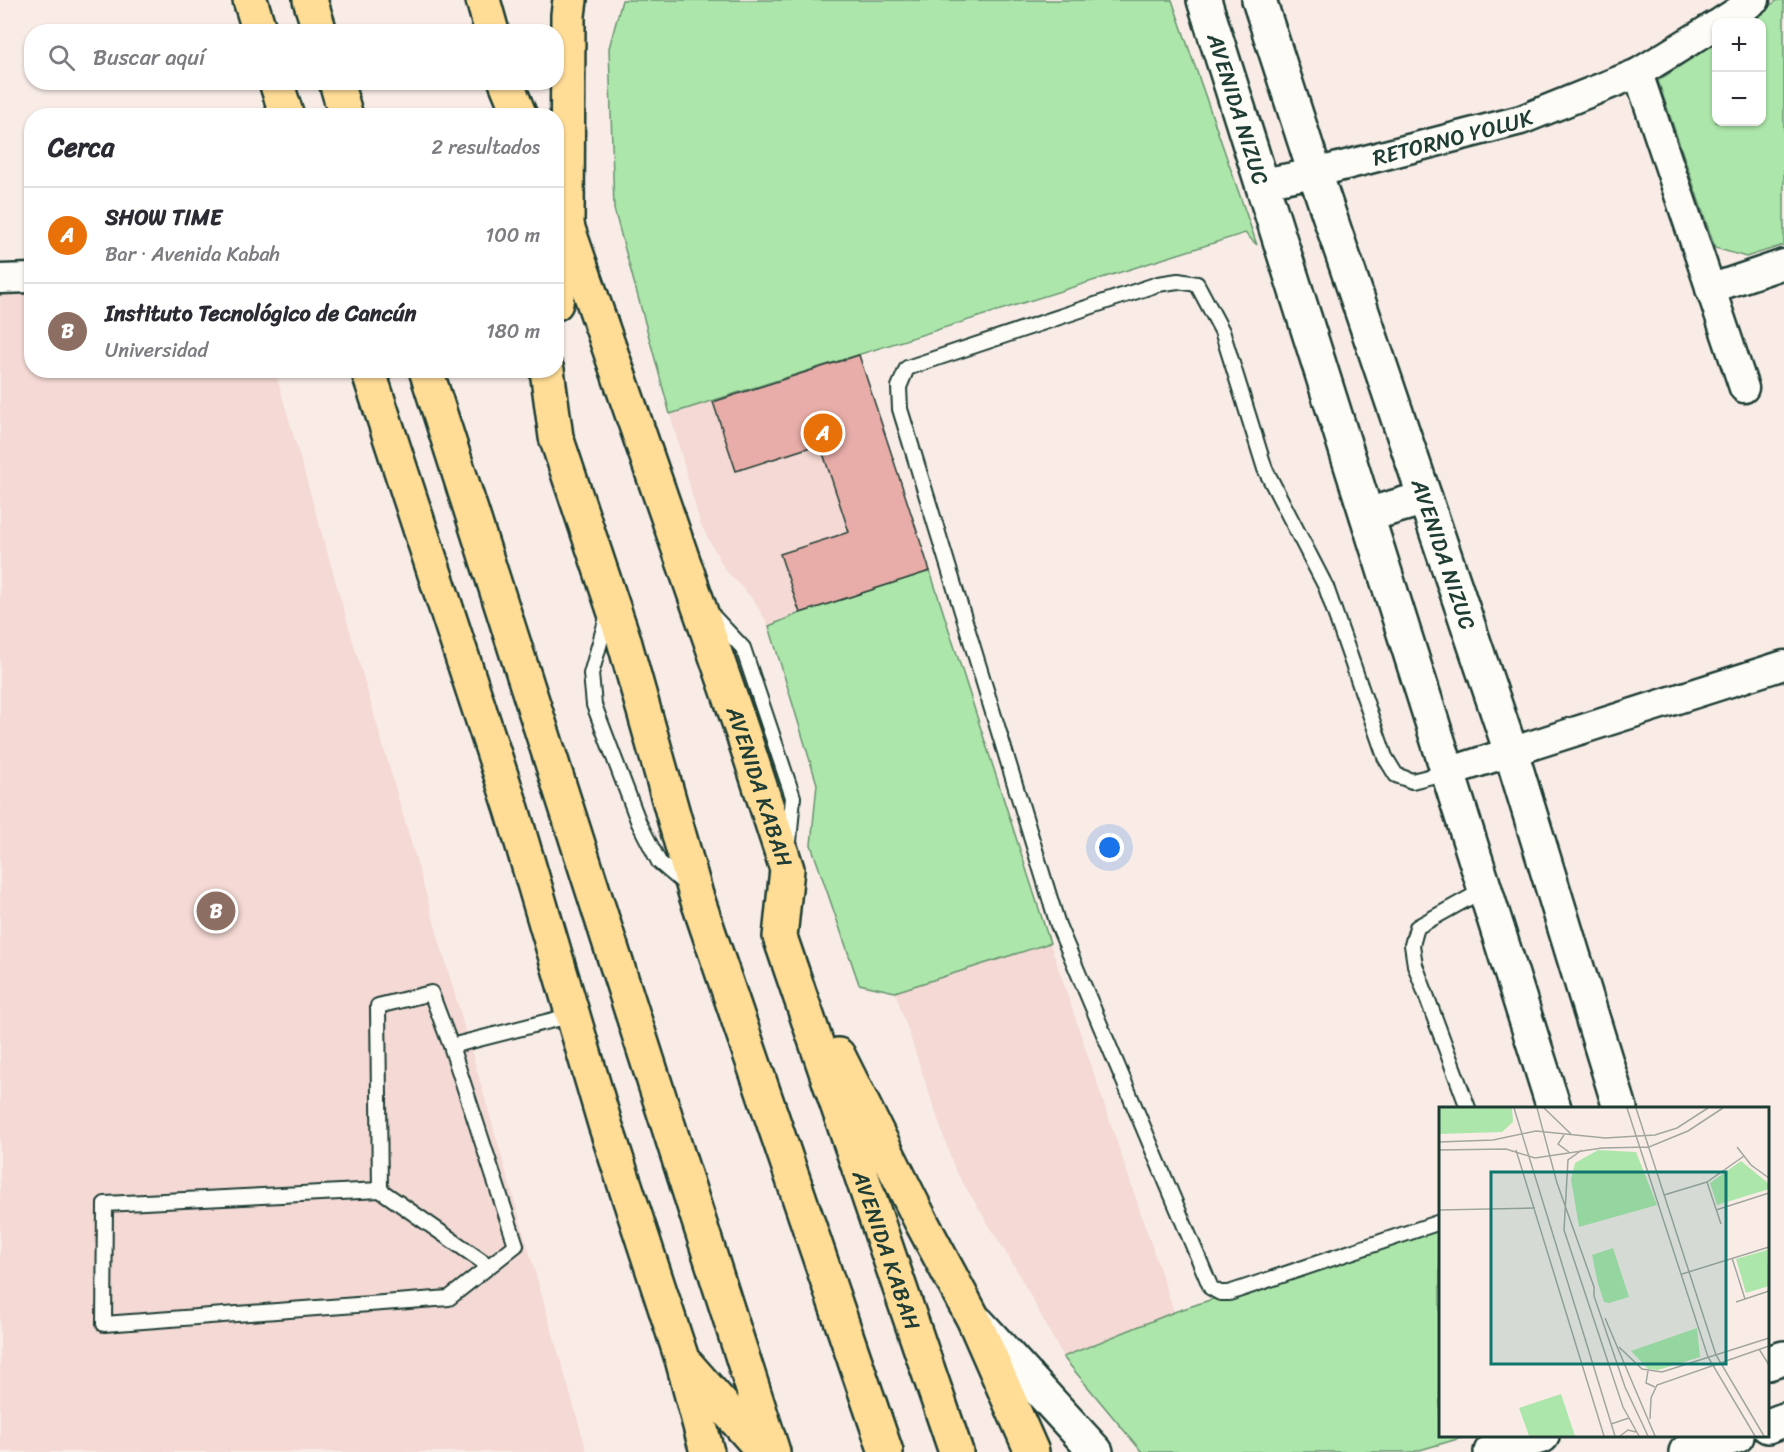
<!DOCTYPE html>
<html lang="es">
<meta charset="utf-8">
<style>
:root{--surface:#fff;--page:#f2f2f3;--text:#2b2b33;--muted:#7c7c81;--line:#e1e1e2;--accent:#0b8043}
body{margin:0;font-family:Sriracha,sans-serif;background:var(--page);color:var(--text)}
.controls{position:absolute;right:18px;top:18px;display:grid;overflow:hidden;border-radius:12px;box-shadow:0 2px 4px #0004}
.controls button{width:54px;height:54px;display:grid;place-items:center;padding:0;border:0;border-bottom:2px solid var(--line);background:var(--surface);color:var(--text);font:30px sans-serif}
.you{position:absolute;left:1110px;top:848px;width:21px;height:21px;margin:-15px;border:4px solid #fff;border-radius:50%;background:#1a73e8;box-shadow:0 0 0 9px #1a73e833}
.badge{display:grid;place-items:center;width:39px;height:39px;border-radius:50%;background:var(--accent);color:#fff;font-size:20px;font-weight:700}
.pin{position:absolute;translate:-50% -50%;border:3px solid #fff;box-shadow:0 2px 6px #0006}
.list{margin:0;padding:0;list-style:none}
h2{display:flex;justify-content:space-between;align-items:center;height:78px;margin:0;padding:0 24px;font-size:26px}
h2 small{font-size:20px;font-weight:400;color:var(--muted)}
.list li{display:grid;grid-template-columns:39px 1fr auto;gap:18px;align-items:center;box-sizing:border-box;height:96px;padding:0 24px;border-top:2px solid var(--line)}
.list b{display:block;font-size:22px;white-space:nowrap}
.list p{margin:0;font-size:20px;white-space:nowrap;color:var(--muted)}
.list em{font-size:20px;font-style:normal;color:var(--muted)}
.icon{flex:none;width:33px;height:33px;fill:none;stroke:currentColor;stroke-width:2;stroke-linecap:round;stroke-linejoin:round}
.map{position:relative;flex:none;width:1784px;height:1452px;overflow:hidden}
.search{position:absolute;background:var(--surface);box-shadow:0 2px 4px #0004;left:24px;top:24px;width:540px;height:66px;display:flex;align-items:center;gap:15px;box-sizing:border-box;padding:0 21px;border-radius:24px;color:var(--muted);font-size:22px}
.panel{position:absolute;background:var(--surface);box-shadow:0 2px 4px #0004;left:24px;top:108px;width:540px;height:270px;border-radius:24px}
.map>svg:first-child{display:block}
</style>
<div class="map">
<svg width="1784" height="1452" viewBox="0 0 1784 1452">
<rect width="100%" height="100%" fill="#f9ece7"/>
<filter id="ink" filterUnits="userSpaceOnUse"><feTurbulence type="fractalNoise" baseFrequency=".0167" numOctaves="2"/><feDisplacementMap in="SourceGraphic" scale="12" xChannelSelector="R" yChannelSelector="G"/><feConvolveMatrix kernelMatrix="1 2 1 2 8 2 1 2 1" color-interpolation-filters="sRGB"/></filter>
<g filter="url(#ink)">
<path fill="#f4d9d4" d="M0,293H31L32,370L275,371L587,1452H0Z
M859,355L930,571L769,626L752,598L725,570L700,523L670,414Z
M1050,943L1174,1312L1063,1357L1016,1269L955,1170L895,992Z"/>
<path fill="#ade6aa" stroke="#66926f" stroke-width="1.5" d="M622,0H1172L1257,245L1245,233L670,414L614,209L609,48Z
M1778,0H1784V245L1746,257L1715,248L1658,81L1716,42V122H1762V22H1745Z
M930,571L1050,943L895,992L859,984L811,845L817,784L769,626L800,613Z
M1440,1223V1436H1468L1413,1452H1142L1063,1357L1174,1312Z"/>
<path fill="#e8ada8" stroke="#1f3d34" stroke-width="1.5" d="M859,355L930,571L800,613L780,554L849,532L820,444L736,471L713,402Z"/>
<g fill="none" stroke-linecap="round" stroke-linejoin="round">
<defs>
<path id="lane" d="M710,613L743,648L793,797L789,842
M608,614L591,674L594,705L639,823L659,862L686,885
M431,993L451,1046L516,1245L449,1298L104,1324L105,1204L380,1190L378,1006Z
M451,1046L573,1015
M1468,1108L1415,965L1412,945L1417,927L1485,889
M380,1190L489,1266
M1440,1222L1229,1293H1220L1211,1288L1058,925L900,409L899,387L907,368L1158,284L1178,281L1197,284L1222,331L1265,469L1326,587L1385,757L1396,775L1412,781L1448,772"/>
<g id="street">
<path d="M1721,22L1755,0"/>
<path d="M1638,73L1744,388"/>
<path id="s1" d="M1262,183L1315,173L1521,120L1638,73L1716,25"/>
<path d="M0,279L32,278"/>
<path d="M1710,289L1784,264"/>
<path d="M1448,772L1784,665"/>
</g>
<g id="secondary">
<path id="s2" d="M1204,0L1554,1108"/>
<path id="s3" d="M1259,0L1315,173L1511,752L1620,1108"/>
<path d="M1367,515L1425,498"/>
<path d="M978,1323L1096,1452"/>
<path d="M1768,1363L1784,1358"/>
<path d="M1768,1426L1784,1420"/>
<path d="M1491,1452L1542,1436"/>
<path d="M1686,1452L1737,1436"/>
</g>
<g id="primary">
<path d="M250,0L260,32"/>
<path d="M310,0L320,32"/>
<path d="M483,0L492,32"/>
<path d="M276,82L287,116"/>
<path d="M336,82L346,116"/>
<path d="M506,82L520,116"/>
<path id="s4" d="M556,201L567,226L742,731L787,869L780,937L956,1452"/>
<path d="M556,303L567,226L568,15L570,0"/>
<path d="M368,370L512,809L605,1124L682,1359L707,1452"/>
<path d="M426,370L773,1452"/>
<path d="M547,370L556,437L623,637L696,895L886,1452"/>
<path d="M838,1055L922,1223L974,1320L1032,1452"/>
<path d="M687,1365L764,1452"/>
</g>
</defs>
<use href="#lane" stroke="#1f3d34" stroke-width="18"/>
<use href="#street" stroke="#1f3d34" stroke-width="33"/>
<use href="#secondary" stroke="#1f3d34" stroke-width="38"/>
<use href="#primary" stroke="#1f3d34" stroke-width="38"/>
<use href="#lane" stroke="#fdfcf7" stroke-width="14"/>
<use href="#street" stroke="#fdfcf7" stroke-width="28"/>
<use href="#secondary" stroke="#fdfcf7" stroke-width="33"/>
<use href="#primary" stroke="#ffdd96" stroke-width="33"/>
</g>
</g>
<g text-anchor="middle" stroke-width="6" stroke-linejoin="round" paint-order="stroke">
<g font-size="22" fill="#1f3d34" stroke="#fdfcf7">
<text dy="8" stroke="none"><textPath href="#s2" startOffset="114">AVENIDA NIZUC</textPath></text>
<text dy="8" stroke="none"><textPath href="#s1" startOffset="196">RETORNO YOLUK</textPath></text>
<text dy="8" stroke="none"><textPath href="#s3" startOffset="584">AVENIDA NIZUC</textPath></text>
<text dy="8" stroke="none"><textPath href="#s4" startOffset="620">AVENIDA KABAH</textPath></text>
<text dy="8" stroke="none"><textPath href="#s4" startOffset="1106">AVENIDA KABAH</textPath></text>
</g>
</g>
<g transform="translate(1439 1107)">
<rect width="330" height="330" fill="#f9ece7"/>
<path d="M0,1H73L74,15L63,25L0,27ZM159,43L197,45L218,98L140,120L132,72L136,56ZM302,54L329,76L330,82L278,98L271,76ZM174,141L190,190L170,196L165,195L159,177L153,148ZM328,143L330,179L307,186L297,152ZM258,221L261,250L219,263L209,262L192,244ZM122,287L136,329H90L80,301Z" fill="#ade6aa"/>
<path fill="none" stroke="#a2a69f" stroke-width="1.5" d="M75,1L176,329M98,1L118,76L155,180V189L186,280L209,329M105,1L132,27M188,1L269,250L316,329M197,1L277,248L325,329M125,28L119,37L130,45M0,35L54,33L97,24L166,31L216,28L238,21L269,1M298,40L312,58L330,71M0,43L67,42L96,51L163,41L210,40L249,24L284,1M77,43L165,329M143,43L129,53L125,123L184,300L200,329M268,75L282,117M225,88L268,75L305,49M0,103L96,101M277,103L330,86M293,151L306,192M243,167L330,140M297,195L330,184M166,211L216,329M180,240L203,262L223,265L330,231M320,242L330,258M209,264L207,276L216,280M211,312L212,291L218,278L330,239M172,317L190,311M181,329L189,323L197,325"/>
<path fill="#0f766e" fill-opacity="0.15" stroke="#0f766e" stroke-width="3" d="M52,65H287V257H52Z"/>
<rect width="330" height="330" fill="none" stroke="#1f3d34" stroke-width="3"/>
</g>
</svg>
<div class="controls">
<button>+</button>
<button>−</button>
</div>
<div class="you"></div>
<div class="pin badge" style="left:823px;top:433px;background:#e8710a">A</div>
<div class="pin badge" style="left:216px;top:911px;background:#8d6e63">B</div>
<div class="search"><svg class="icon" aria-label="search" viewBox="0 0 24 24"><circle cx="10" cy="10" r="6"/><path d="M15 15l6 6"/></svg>Buscar aquí</div>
<section class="panel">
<h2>Cerca<small>2 resultados</small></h2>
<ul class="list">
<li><span class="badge" style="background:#e8710a">A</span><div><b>SHOW TIME</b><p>Bar · Avenida Kabah</p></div><em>100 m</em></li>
<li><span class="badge" style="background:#8d6e63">B</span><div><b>Instituto Tecnológico de Cancún</b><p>Universidad</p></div><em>180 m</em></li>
</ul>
</section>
</div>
